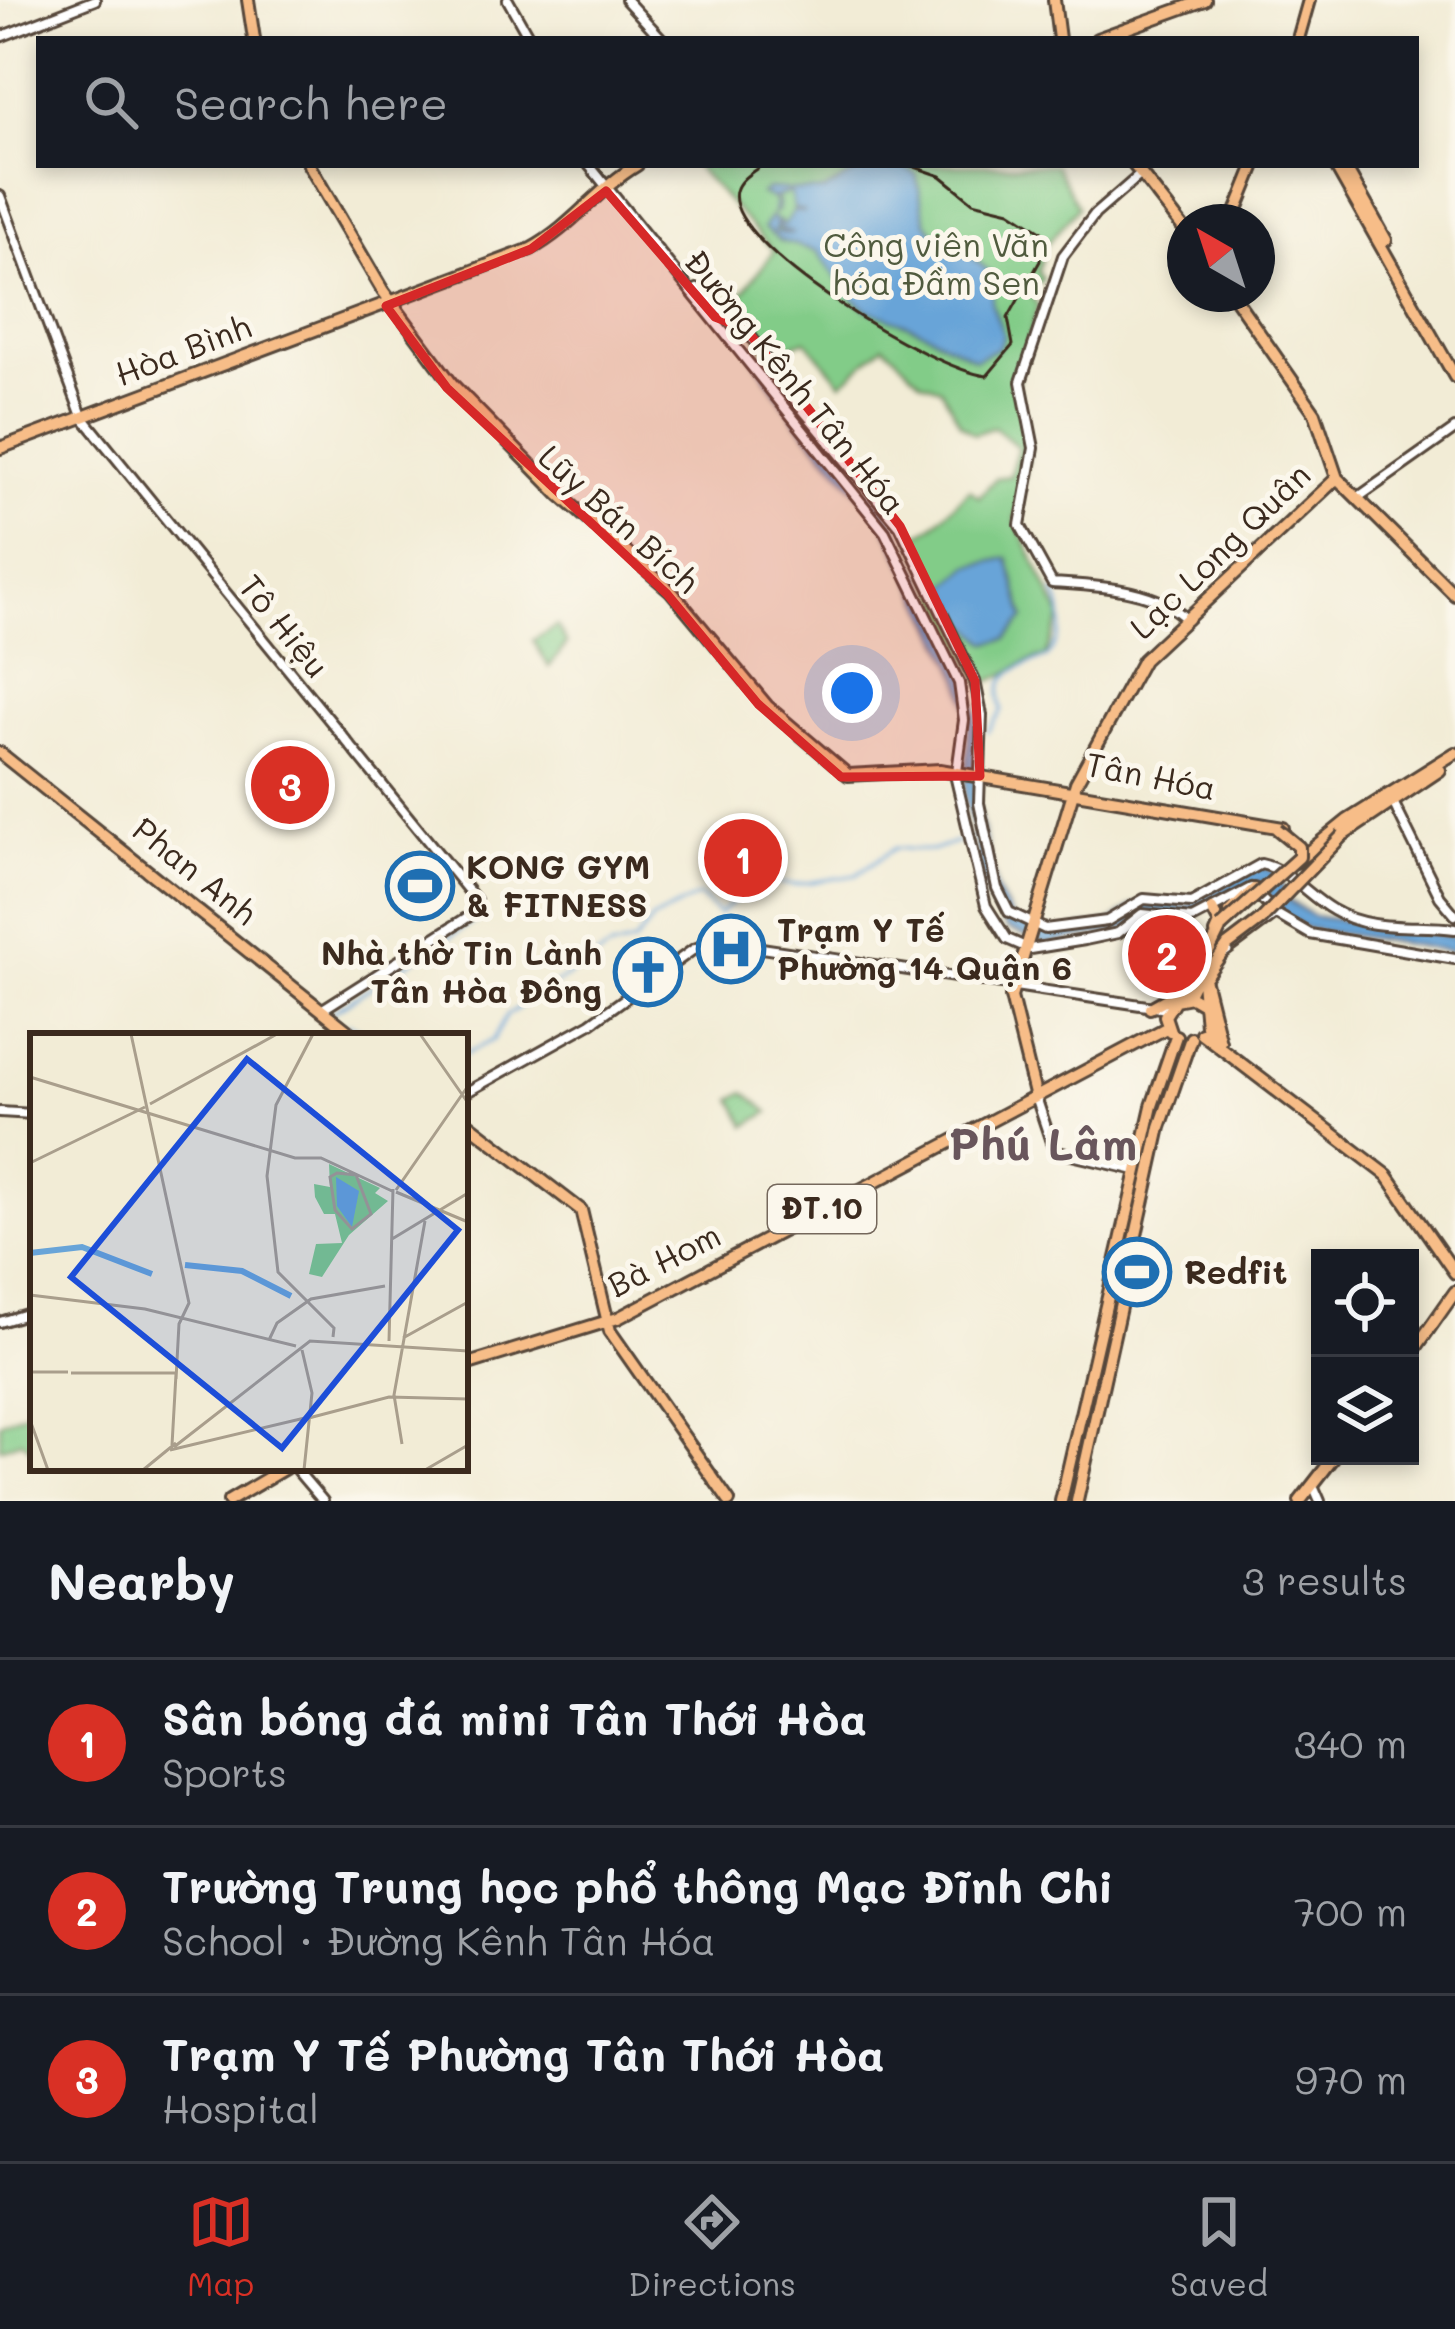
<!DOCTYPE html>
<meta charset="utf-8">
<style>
:root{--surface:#171b24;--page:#242831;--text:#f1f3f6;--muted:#9ea1a6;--line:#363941;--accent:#d93025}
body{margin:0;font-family:Mali,sans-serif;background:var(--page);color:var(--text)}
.controls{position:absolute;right:36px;bottom:36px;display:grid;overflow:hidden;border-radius:0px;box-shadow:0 6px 18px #0003}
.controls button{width:108px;height:108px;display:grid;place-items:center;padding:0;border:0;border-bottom:3px solid var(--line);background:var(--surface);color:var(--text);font:60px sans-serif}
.compass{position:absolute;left:1167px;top:204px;width:108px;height:108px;border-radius:50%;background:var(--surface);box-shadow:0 6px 18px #0003;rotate:321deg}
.you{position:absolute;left:852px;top:693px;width:42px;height:42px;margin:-30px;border:9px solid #fff;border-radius:50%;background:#1a73e8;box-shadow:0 0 0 18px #1a73e833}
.badge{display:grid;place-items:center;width:78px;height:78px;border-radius:50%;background:var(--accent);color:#fff;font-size:39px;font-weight:700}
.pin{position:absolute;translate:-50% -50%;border:6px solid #fff;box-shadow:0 3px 12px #0006}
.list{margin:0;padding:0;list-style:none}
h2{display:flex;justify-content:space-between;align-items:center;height:156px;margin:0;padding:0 48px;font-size:51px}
h2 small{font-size:39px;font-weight:400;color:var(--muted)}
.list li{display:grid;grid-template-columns:78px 1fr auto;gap:36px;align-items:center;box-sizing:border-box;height:168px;padding:0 48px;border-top:3px solid var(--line)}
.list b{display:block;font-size:45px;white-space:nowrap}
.list p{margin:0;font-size:39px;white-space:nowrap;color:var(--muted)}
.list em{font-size:39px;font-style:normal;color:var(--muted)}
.icon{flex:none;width:66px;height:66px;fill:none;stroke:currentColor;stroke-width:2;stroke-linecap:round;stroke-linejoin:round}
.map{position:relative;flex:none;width:1455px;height:1501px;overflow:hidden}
.search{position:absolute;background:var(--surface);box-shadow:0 6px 18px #0003;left:36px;right:36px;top:36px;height:132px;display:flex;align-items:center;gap:30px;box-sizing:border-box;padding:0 42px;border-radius:0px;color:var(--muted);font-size:45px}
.sheet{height:660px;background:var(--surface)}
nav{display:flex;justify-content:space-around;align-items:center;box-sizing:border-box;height:168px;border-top:3px solid var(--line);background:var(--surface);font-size:33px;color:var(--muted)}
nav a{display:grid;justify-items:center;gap:6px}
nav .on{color:var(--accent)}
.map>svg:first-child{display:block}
</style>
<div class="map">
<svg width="1455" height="1501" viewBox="0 0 1455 1501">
<rect width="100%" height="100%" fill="#fbf7ec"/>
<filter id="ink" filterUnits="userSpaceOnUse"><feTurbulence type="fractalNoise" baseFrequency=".00833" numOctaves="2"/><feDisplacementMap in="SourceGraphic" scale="24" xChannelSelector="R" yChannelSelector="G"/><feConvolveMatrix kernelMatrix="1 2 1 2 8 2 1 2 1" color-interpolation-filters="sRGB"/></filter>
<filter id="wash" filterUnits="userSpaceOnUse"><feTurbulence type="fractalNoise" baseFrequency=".004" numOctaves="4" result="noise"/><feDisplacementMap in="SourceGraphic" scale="48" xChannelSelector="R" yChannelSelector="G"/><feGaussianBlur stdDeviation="2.7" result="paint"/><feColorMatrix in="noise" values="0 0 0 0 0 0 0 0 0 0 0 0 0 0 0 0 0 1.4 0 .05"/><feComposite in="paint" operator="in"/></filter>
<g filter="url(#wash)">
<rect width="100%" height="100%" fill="#f2ecd6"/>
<path fill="#82cc88" stroke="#5e7b53" stroke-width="3" d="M694,165H1055L1078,207L1046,245L1038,272L1043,279L1029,293L1038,305L1016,386L1030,450L1015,519L1061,617L1046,656C1016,662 1008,678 979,684L911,538L932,527L970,489L979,497L996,478L1010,476L1018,447L994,427L974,434L960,423L941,388L922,382L884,345L842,383L806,340L767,354L753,331L729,311L774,251Z
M557,626L567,644L549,667L533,640Z
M755,841L763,863L732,875L723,852Z
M745,1092L769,1112L747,1126L733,1099Z
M33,1408V1451L22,1440L0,1448V1423Z"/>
<path fill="#68a4d8" stroke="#52677b" stroke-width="3" d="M868,165H901L916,174L926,222L952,256L969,254L994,276L992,304L1004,336L998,348L975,359L917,328L868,310L850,296L817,251L780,241L764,228L771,216L777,222L775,232L793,234L778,228L779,221L784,225L794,211L805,212L794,209L790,192L775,198L778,203L777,211L773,213L775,200L761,194L767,189L824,191Z
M755,349L798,410L893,521L968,672L977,714L975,793L997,891L1014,921L1053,932L1111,922L1132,906L1150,901L1185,907L1261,866L1277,873L1288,900L1313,916L1455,937V952L1305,928L1277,910L1262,881L1191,917L1149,912L1123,930L1046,944L1007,929L989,904L965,798L969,716L960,678L883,521L795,420L750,353Z
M1008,558L1025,618L1007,639L988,643L965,621L947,586L970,566Z"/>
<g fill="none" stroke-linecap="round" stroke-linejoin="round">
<path stroke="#68a4d8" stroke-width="3" d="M988,732L1002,710C991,672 1021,667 1048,657C1063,634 1067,618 1055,592
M332,1012L481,917
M349,1024L374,1036
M465,1054L493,1040L507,1015L608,950L634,943L653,919L699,896L719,914L759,881L794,885L856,875L895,848L932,851L969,838"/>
</g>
</g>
<g filter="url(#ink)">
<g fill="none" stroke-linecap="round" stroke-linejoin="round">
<defs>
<path id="minor" d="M508,0L530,39
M626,0L662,39
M0,37L95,0
M589,165L885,532L959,683L964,720L956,779L986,906L1007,939L1030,949L1085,940L1118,933L1142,914L1192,919L1251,888L1276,914L1310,934L1455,959
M1141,174L1095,214L1063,256L1021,382L1034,448L1020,525L1052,583C1094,586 1156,587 1187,620
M0,196L82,416L476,900L471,915L323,1009
M697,289L746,329L797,403L900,526L975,681L982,715L979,803L997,888L1009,912L1045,929L1107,921L1144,899L1191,903L1261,864C1290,870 1308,896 1333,910C1369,932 1414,924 1455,929
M1360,496L1455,429
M1393,802L1440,897L1455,915
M1225,952L1276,914
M465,1093L591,1023L694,949L715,941L1167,1009
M1036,1097L1054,1151L1136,1170
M0,1112L33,1114
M0,1322L33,1312
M295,1468L323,1501
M1313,1485L1320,1501"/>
<path id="major" d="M248,0L254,39
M1054,0L1059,39
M1097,39L1205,0
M1298,39L1309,0
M309,165L383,291L452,384L560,495L671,591L767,706L848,775L940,770L1283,828
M1134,165L1185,230
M1335,165L1455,377
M1344,165L1386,240
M1232,222L1255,165
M1232,294L1315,413L1337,478L1455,595
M0,448L531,249C572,227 597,189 637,165
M0,753L354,1036
M1343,835L1440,770
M1296,862L1348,820L1455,753
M1212,909L1220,924L1216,933
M1230,912L1254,889
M1205,982L1219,1038
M1187,996L1221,927
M1150,1008L1193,984
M1207,1023L1220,1041
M1206,1026L1202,981L1228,945
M1170,1031L1165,1016L1175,1000L1191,997L1203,1004
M1201,1033L1387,1175L1455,1273
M1035,1094L1011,997L1076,783L1143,660L1337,478
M465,1121L581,1210L610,1331L729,1501
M1410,1356L1455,1292
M465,1365L618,1318L1168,1027
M229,1501L285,1468
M1061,1501L1152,1106L1176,1036
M1077,1501L1160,1127L1191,1038
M1300,1501L1335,1456"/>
</defs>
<use href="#minor" stroke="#56473a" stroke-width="14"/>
<use href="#major" stroke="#56473a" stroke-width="16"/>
<use href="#minor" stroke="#fff" stroke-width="8"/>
<use href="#major" stroke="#f7bd88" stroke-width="10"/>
<path stroke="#3b2a1e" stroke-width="3" d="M762,165C753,172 739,179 736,191C723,246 935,371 987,376L1013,345L1008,318L1040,261L1041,231L1010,211L973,202L941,176L909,165"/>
<defs>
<path id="major-bridge" d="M1221,927L1299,857V847L1277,829
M1228,945L1261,920L1343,835"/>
</defs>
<use href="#major-bridge" stroke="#56473a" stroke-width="16" stroke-linecap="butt"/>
<use href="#major-bridge" stroke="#f7bd88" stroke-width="10"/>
</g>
</g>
<path fill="#d62828" fill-opacity="0.2" stroke="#d62828" stroke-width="9" stroke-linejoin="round" d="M606,191L715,317L746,329L900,526L975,681L980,776L841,777L758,704L667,594L447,388L386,306L531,249Z"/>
<defs>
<symbol id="stadium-ring" viewBox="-11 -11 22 22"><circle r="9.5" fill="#fbf7ec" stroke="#1f6fb2" stroke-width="1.5"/><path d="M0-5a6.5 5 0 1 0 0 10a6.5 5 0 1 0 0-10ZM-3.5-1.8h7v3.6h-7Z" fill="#1f6fb2"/></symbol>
<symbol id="hospital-ring" viewBox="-11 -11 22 22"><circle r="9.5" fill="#fbf7ec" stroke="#1f6fb2" stroke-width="1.5"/><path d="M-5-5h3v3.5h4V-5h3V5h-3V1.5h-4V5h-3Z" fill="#1f6fb2"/></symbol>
<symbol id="church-ring" viewBox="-11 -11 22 22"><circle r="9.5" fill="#fbf7ec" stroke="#1f6fb2" stroke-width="1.5"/><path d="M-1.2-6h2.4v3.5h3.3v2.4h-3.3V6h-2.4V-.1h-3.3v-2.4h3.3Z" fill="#1f6fb2"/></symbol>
</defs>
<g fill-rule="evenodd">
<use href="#stadium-ring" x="382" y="848" width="76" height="76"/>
<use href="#hospital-ring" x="693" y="911" width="76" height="76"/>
<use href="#church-ring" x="610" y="934" width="76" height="76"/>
<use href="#stadium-ring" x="1099" y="1234" width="76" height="76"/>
</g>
<g text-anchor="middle" stroke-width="10" stroke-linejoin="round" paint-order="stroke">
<rect fill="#fbf7ec" stroke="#75685c" stroke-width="3" x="768" y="1185" width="108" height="48" rx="9"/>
<g font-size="30" font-weight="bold" fill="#3b2a1e">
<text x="822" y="1219">ĐT.10</text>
</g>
<g font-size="33" fill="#505b3e" stroke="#fbf7ec">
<text x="936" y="257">Công viên Văn<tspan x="936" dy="38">hóa Đầm Sen</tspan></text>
</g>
<g font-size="33" fill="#3b2a1e" stroke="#fbf7ec">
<text transform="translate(183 350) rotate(-21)" y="12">Hòa Bình</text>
<text transform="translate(795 382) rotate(51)" y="12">Đường Kênh Tân Hóa</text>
<text transform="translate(619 519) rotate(42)" y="12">Lũy Bán Bích</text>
<text transform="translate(1220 551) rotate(-44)" y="12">Lạc Long Quân</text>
<text transform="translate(284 626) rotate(51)" y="12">Tô Hiệu</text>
<text transform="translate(1151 776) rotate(11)" y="12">Tân Hóa</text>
<text transform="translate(195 871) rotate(39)" y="12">Phan Anh</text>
<text transform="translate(664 1260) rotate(-27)" y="12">Bà Hom</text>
</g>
<g font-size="33" font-weight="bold" fill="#3b2a1e" stroke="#fbf7ec" text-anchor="start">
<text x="466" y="879">KONG GYM<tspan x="466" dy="38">&amp; FITNESS</tspan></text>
<text x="777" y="942">Trạm Y Tế<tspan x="777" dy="38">Phường 14 Quận 6</tspan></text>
<text x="602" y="965" text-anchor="end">Nhà thờ Tin Lành<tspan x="602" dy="38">Tân Hòa Đông</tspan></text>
<text x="1184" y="1284">Redfit</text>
</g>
<g font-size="45" font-weight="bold" fill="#69565c" stroke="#fbf7ec">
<text x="1043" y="1160">Phú Lâm</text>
</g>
</g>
<g transform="translate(30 1033)">
<rect width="438" height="438" fill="#f2ecd6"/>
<path d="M299,131L350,155L345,160L358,168L319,202L292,244L279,241L286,211L312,210L305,181H294L285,164L284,151L300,154Z" fill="#82cc88"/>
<path d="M306,144L329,158L322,194L307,173Z" fill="#68a4d8"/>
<path fill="none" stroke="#68a4d8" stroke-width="6" d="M0,220L52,214L122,241M155,232L212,238L261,263"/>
<path fill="none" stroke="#a99e8c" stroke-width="3" d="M101,1L159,270L149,291L146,346M283,1L246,72L237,143L248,239L304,295L303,304M390,1L438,70M0,44L265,125H291L362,158M120,71L247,1M0,130L115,74M307,140L326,142L341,181L322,196L305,177L300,144ZM366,157L438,53M366,159L438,189M362,206L438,160M0,262L115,276L266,313M373,305L438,269M239,307L247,290L281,266L355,253M359,308L363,156M272,317L282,360L274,437M0,339H38M41,340H146M275,386L359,364L438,366M0,387L18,437M372,411L364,362L395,188M142,412L146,341M144,414L280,308L438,318M140,417L279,384M113,437L146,410M395,437L438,412"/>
<path fill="#1d4ed8" fill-opacity="0.15" stroke="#1d4ed8" stroke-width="6" d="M217,26L428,197L252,415L41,244Z"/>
<rect width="438" height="438" fill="none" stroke="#3b2a1e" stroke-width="6"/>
</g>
</svg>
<div class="controls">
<button><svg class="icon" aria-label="locate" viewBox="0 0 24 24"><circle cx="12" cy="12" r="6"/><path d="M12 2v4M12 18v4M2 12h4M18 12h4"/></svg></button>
<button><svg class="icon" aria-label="layers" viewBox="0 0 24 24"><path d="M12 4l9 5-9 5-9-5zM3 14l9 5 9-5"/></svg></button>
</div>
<svg class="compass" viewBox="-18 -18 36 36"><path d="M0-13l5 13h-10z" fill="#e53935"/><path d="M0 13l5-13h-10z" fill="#9ea1a6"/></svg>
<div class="you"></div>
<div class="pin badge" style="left:743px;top:858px">1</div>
<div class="pin badge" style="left:1167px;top:954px">2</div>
<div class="pin badge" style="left:290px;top:785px">3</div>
<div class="search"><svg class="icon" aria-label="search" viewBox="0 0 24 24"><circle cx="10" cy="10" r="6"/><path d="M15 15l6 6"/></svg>Search here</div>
</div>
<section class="sheet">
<h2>Nearby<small>3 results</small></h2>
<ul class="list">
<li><span class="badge">1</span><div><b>Sân bóng đá mini Tân Thới Hòa</b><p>Sports</p></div><em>340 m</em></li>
<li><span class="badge">2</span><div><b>Trường Trung học phổ thông Mạc Đĩnh Chi</b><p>School · Đường Kênh Tân Hóa</p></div><em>700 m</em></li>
<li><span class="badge">3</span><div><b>Trạm Y Tế Phường Tân Thới Hòa</b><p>Hospital</p></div><em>970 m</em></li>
</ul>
</section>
<nav>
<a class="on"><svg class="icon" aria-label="map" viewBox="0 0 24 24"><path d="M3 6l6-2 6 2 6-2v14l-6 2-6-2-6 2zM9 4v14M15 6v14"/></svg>Map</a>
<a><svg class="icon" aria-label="directions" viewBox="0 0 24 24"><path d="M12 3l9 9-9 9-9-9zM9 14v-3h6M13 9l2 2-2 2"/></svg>Directions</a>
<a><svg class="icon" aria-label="saved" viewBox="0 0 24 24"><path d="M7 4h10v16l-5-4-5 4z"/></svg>Saved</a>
</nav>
